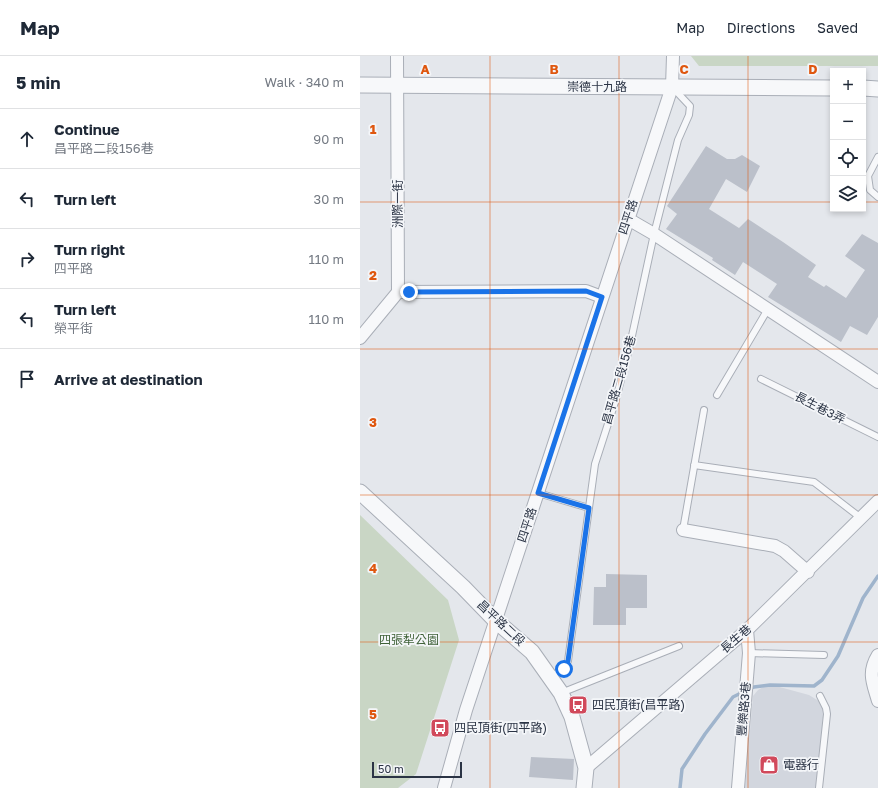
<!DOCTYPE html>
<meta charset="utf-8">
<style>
:root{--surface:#fff;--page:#f6f6f7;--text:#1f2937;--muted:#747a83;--line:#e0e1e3}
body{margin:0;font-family:"Golos Text","Noto Sans TC",sans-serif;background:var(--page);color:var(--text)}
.controls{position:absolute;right:12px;top:12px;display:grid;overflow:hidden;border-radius:0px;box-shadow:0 2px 6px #0003}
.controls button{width:36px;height:36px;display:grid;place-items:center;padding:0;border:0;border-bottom:1px solid var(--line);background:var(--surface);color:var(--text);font:20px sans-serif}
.scale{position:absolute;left:12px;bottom:10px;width:90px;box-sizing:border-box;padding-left:4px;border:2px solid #2b3445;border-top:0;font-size:11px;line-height:14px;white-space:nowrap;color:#2b3445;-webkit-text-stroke:3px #f4f6f9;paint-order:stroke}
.stop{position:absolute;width:12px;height:12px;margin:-9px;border:3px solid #1a73e8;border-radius:50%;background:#fff}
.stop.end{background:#1a73e8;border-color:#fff;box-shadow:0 1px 4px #0008}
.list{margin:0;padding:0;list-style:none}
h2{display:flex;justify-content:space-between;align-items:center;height:52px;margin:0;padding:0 16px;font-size:17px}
h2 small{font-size:13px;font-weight:400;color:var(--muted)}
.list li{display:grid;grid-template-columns:26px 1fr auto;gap:12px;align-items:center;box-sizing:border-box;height:60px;padding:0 16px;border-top:1px solid var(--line)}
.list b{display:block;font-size:15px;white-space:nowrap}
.list p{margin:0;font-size:13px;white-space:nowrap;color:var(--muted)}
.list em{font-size:13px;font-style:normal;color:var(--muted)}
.icon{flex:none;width:22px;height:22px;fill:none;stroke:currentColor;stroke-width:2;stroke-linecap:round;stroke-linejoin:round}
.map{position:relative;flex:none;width:518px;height:732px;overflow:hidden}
header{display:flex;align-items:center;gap:24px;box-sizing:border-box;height:56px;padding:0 20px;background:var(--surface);border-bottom:1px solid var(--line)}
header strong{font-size:19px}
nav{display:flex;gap:22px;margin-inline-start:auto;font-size:14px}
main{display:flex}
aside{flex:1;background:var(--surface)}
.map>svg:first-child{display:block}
</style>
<header>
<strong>Map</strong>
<nav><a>Map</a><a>Directions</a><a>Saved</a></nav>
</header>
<main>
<aside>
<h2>5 min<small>Walk · 340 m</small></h2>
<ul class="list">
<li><svg class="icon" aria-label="ahead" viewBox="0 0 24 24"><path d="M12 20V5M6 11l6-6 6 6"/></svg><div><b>Continue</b><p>昌平路二段156巷</p></div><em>90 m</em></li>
<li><svg class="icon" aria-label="left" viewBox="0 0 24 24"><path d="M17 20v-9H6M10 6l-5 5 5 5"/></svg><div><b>Turn left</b></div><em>30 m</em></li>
<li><svg class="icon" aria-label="right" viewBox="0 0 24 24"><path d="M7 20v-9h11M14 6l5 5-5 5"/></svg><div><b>Turn right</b><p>四平路</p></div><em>110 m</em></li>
<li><svg class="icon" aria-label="left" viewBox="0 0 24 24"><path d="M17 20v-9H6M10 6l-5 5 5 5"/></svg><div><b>Turn left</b><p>榮平街</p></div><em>110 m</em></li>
<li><svg class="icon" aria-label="arrive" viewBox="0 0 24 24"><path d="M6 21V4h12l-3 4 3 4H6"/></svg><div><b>Arrive at destination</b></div></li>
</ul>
</aside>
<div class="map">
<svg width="518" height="732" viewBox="0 0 518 732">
<rect width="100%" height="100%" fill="#e4e7ec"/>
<path fill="#d2d6de" d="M405,630H416L449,639L462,647L463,661L456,732H385L393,640L398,634Z"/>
<path fill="#c9d6c5" d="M331,0H518V10H339Z
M0,459L88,544L99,584L56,718L38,732H0Z"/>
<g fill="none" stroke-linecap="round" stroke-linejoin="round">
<path stroke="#9fb4cc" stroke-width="3.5" d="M388,633L394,631L410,629L454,630L462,624L478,600L503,542L518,520
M320,732L322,713L345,678L373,641L383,636"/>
</g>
<path fill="#bbc0ca" d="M346,90L367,103H375L382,99L400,110L387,136L366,123L349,153L379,172L388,163L423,186L456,209L448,221L464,231L466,229L486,242L505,214L485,200L502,178L518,187V261L507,279L490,270L481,286L408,241L417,228L397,215L383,206L375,219L352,204L353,202L306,173L317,158L307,150Z
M246,518L287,519V552H266V569H233L234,531H246Z
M171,701L214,703L213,724L169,721Z"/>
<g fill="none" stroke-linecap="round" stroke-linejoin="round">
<defs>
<path id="service" d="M518,101L508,120L510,134L518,141
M401,323L518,381
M357,339L408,253
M334,409L454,426L501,462
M178,437L229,452
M323,474L344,354
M389,597L464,599
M190,621L204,613L208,605L235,408L256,343L270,289L294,178L318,84L329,59L330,50L314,33
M201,637L319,590
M459,732L467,658L466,652L460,640"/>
<path id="minor" d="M268,163L294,178L518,326
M38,236L226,235L242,241
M0,282L38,236L37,0
M323,474L415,490L424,495L448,516
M518,599C507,617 513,627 518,645
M226,712L387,574L518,445
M84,732L106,654L312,31L313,0
M378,732L389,597L387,574"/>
<path id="tertiary" d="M0,29L473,32
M503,32L518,33
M0,436L103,531L136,565L172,596L201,637L212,661L226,712L224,732"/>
</defs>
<use href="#service" stroke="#a9aeb7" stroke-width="8"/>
<use href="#minor" stroke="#a9aeb7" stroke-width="14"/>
<use href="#tertiary" stroke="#a9aeb7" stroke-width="17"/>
<use href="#service" stroke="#f7f8fa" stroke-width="6"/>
<use href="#minor" stroke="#f7f8fa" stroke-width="12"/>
<use href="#tertiary" stroke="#f7f8fa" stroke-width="15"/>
</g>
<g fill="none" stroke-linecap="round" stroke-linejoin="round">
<path stroke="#1a73e8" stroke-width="5" d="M49,236L226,235L242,241L178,437L229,452L208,605L204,613"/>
</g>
<path fill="none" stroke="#df570f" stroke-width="1" stroke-opacity="0.55" d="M130,0V732M259,0V732M388,0V732M0,146H473M503,146H518M0,293H518M0,439H518M0,586H518"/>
<defs>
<symbol id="bus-square" viewBox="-11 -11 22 22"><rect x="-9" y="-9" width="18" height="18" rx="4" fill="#d1495b" stroke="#f4f6f9"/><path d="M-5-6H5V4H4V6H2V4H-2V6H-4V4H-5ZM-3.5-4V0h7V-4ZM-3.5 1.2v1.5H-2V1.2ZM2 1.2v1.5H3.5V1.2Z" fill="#fff"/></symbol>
<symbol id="shop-square" viewBox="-11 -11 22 22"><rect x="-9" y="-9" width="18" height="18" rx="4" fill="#d1495b" stroke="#f4f6f9"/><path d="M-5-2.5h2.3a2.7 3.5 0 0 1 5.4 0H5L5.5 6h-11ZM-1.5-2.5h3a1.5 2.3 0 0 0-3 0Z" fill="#fff"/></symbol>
</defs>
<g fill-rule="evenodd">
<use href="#bus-square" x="207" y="638" width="22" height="22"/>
<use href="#bus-square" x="69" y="661" width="22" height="22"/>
<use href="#shop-square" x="398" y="698" width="22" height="22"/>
</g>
<g text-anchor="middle" stroke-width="3.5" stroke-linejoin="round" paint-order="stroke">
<g font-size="12" fill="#2b3445" stroke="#f4f6f9">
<text x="237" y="35">崇德十九路</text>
<text transform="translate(38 148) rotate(-90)" y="4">洲際一街</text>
<text transform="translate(268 161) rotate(-72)" y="4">四平路</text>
<text transform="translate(259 324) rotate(-74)" y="4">昌平路二段156巷</text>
<text transform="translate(460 352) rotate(27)" y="4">長生巷3弄</text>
<text transform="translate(167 469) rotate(-72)" y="4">四平路</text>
<text transform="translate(141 567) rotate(43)" y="4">昌平路二段</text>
<text transform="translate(376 583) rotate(-41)" y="4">長生巷</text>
<text transform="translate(384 653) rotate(-85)" y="4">豐樂路3巷</text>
</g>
<g font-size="12" fill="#3f6138" stroke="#f4f6f9">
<text x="49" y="588">四張犁公園</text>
</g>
<g font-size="12" fill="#2b3445" stroke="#f4f6f9" text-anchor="start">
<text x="232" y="653">四民頂街(昌平路)</text>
<text x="94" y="676">四民頂街(四平路)</text>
<text x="423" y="713">電器行</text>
</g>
</g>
<g font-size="13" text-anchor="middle" font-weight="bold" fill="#df570f" stroke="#f4f6f9" stroke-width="3.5" stroke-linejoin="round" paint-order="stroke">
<text x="65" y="18">A</text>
<text x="194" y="18">B</text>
<text x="324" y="18">C</text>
<text x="453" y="18">D</text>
<text x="13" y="78">1</text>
<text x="13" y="224">2</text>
<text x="13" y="371">3</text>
<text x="13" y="517">4</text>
<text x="13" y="663">5</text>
</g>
</svg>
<div class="controls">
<button>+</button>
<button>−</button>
<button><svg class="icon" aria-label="locate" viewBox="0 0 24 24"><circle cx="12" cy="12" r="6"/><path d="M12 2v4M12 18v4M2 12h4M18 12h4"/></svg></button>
<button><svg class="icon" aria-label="layers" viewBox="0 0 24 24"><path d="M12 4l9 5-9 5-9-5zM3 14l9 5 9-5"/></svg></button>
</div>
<div class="scale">50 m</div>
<div class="stop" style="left:204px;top:613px"></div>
<div class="stop end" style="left:49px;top:236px"></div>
</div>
</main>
